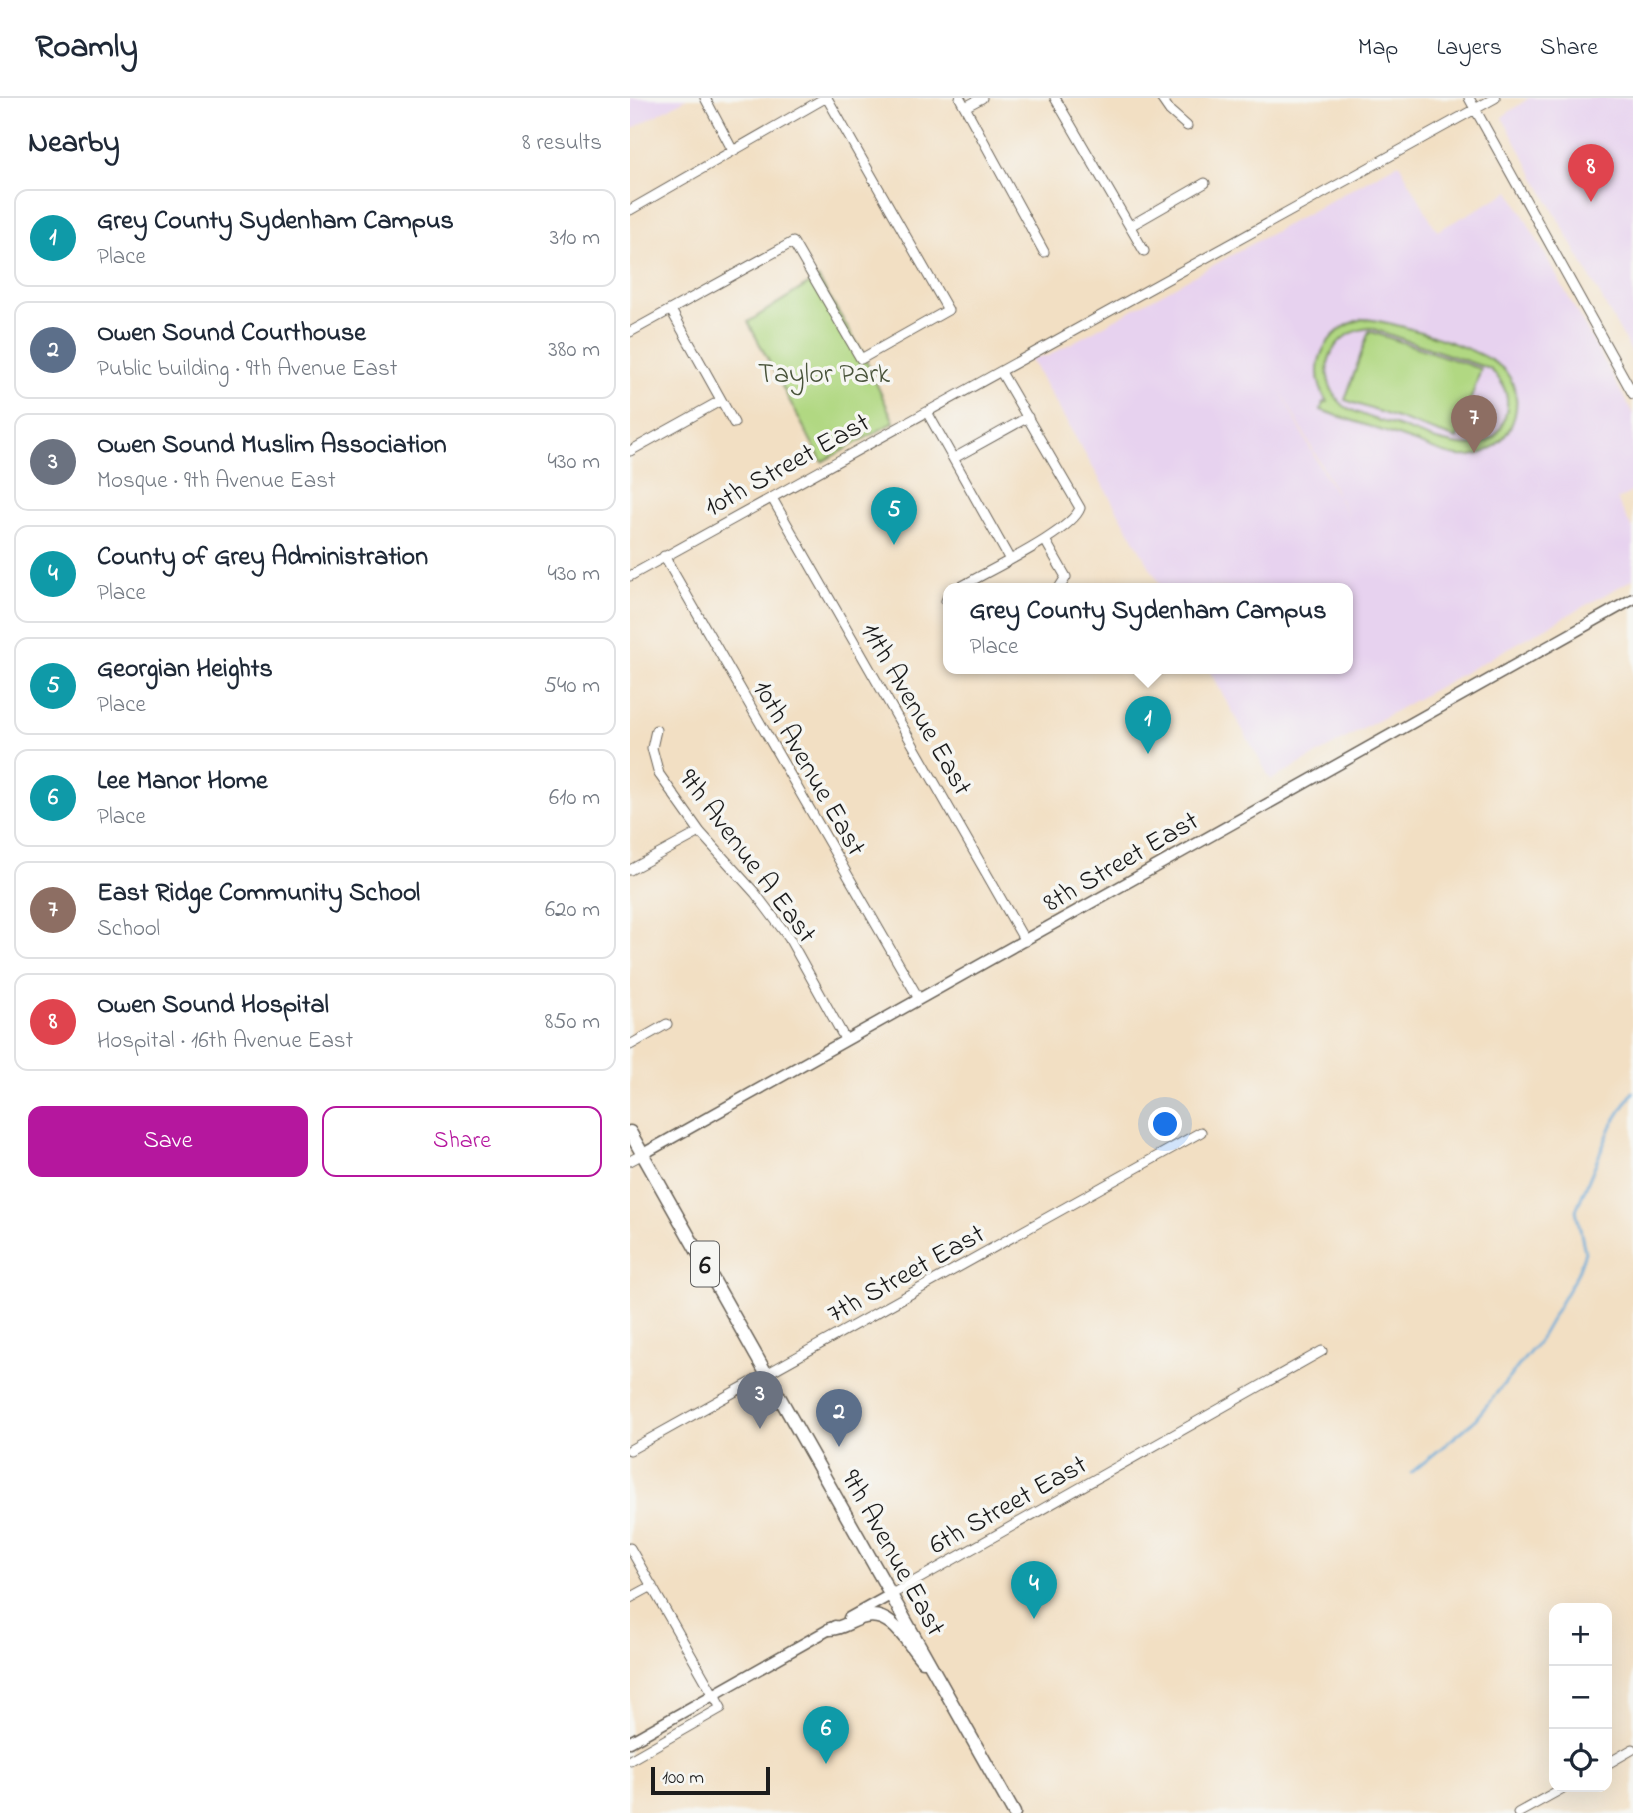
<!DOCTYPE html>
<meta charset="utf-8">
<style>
:root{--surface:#fff;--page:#f2f2f3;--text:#1f2937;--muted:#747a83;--line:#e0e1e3;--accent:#b5179e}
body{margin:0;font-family:"Indie Flower",sans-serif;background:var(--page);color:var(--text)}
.controls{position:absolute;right:21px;bottom:21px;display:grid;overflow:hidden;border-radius:14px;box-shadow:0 7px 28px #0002}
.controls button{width:63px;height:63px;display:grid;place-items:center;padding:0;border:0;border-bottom:2px solid var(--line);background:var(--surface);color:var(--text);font:35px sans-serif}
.scale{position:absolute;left:21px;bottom:18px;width:119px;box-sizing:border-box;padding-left:7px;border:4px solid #1c1c1c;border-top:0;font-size:19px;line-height:24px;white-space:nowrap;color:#1c1c1c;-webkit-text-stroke:5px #f6f6f2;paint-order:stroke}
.you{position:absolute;left:536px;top:1027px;width:24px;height:24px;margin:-18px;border:5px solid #fff;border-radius:50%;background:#1a73e8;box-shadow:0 0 0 10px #1a73e833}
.badge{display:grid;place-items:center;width:46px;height:46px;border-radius:50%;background:var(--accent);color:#fff;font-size:23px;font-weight:700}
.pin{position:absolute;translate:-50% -58px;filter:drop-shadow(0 2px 4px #0008)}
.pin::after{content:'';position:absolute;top:37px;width:24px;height:21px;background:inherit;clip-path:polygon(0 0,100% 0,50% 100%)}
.popup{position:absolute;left:313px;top:485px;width:410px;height:91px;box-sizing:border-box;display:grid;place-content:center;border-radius:14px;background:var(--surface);filter:drop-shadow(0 2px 5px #0005);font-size:23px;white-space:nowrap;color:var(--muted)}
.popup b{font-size:26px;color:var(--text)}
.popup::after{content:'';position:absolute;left:50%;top:100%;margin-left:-14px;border:14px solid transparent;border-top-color:var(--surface)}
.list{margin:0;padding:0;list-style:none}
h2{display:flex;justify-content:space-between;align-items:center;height:91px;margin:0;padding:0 28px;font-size:30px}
h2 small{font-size:23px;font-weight:400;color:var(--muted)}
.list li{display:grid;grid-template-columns:46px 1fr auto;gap:21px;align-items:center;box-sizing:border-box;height:98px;margin:0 14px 14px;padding:0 14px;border:2px solid var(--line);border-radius:14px}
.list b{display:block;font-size:26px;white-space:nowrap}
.list p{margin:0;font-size:23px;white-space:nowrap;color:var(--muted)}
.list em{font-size:23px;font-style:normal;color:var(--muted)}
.actions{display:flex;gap:14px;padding:21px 28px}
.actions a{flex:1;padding:16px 0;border:2px solid var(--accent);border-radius:14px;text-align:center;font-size:24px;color:var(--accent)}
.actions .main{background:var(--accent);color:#fff}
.icon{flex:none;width:38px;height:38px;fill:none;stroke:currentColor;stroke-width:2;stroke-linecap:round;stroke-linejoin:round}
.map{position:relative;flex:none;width:1003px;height:1715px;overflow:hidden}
header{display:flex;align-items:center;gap:42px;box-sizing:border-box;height:98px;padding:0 35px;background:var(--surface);border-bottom:2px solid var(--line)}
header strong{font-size:33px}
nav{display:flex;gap:38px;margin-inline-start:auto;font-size:24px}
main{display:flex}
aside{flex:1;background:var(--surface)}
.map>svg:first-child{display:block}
</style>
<header>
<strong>Roamly</strong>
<nav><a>Map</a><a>Layers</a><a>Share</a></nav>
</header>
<main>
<aside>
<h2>Nearby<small>8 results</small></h2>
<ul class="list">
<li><span class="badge" style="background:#0f9aa8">1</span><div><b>Grey County Sydenham Campus</b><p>Place</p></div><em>310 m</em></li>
<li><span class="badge" style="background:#5c6f8a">2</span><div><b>Owen Sound Courthouse</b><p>Public building · 9th Avenue East</p></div><em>380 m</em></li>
<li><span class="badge" style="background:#6b7280">3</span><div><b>Owen Sound Muslim Association</b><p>Mosque · 9th Avenue East</p></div><em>430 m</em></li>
<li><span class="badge" style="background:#0f9aa8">4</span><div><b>County of Grey Administration</b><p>Place</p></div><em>430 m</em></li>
<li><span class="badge" style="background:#0f9aa8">5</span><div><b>Georgian Heights</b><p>Place</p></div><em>540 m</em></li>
<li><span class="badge" style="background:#0f9aa8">6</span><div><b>Lee Manor Home</b><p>Place</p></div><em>610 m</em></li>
<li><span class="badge" style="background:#8d6e63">7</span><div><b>East Ridge Community School</b><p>School</p></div><em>620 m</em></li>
<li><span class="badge" style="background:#e0444e">8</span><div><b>Owen Sound Hospital</b><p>Hospital · 16th Avenue East</p></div><em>850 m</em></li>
</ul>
<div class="actions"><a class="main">Save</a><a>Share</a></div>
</aside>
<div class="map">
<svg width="1003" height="1715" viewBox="0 0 1003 1715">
<rect width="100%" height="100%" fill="#f6f6f2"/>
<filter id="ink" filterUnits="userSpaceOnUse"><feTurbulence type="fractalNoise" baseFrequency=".0143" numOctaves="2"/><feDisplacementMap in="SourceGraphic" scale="14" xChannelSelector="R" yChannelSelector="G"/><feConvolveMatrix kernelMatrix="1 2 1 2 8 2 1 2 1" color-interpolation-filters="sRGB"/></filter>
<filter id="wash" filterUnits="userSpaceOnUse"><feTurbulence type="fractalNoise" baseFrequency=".00686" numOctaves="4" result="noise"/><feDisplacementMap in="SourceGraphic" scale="28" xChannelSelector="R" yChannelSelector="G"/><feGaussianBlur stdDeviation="1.57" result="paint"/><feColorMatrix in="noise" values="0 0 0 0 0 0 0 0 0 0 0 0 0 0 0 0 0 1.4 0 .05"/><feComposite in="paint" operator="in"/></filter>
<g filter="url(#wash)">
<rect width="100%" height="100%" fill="#f2dfc3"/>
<path fill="#e7d2ef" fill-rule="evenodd" d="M0,0H57L0,32Z
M899,0H1003V257L872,19Z
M769,65L807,133L880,93L1003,316V393L987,402L1003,432V481L641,682L578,570H718V490H532L400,260L418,258ZM649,290L720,420L687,363Z"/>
<path fill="#b1d882" stroke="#667a4f" stroke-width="2" fill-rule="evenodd" d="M188,180L232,254L264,324L192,364L118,224Z
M732,221C758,221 860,253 876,274C903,309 874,363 828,358C813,357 797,348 782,343C752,333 721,322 691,312L693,304H697C676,268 694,233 732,221ZM740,230L860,271C873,283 880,298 876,315C865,370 803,341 770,329C751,323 731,318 714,308C683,279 698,234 740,230Z
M739,233L851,271L827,341L715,302Z"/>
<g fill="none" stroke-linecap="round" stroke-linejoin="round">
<path stroke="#64a8d9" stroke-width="2.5" d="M781,1375L843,1324L908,1244L947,1176L955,1154L946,1112L982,1027L1003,994"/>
</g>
</g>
<g filter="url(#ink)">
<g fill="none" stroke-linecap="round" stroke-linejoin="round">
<defs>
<path id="minor" d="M75,0L103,53
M330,0L414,154
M425,0L514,153
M531,0L540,13L557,28
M839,0L1003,296
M335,9L352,0
M0,112L195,0
M500,128L575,85
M41,212L104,325
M0,234L163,144L231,261L318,212L197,0
M297,314L379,460
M0,353L90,303
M326,359L398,319
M142,400L395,843
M415,442L436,479L429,490
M34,458L289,901
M0,478L865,0
M329,490C355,474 442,434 450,410L371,274
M318,498L316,503L318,507
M26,632L22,650L29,676L70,734L125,795L159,840L215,941
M0,772L70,734
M0,947L37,926
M0,1063L13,1056
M0,1352L571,1034
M0,1450L91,1610L0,1662
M262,1496L692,1253
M0,1500L22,1488
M977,1666L1003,1651
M888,1715L935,1689"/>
<path id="major" d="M13,1056L1003,501
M219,1520L262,1496
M0,1644L205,1528"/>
<path id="highway" d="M0,1034L384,1715
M200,1531C213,1531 223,1521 235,1519C262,1512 278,1547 293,1563"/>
</defs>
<use href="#minor" stroke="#676056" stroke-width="11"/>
<use href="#major" stroke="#676056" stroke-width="13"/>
<use href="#highway" stroke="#676056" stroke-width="15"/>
<use href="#minor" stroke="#fff" stroke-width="9"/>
<use href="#major" stroke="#fff" stroke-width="10"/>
<use href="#highway" stroke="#fff" stroke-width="12"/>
</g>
</g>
<g text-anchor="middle" stroke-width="7" stroke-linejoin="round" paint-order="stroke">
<rect fill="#f6f6f2" stroke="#5d5d5c" stroke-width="2" x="61" y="1143.5" width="28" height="45" rx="5"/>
<g font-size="26" font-weight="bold" fill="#1c1c1c">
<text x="75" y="1175">6</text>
</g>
<g font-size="28" fill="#49543b" stroke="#f6f6f2">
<text x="194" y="284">Taylor Park</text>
</g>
<g font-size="28" fill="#1c1c1c" stroke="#f6f6f2">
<text transform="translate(156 365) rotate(-29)" y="10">10th Street East</text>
<text transform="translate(288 610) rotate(60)" y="10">11th Avenue East</text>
<text transform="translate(181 669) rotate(60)" y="10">10th Avenue East</text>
<text transform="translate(119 757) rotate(53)" y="10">9th Avenue A East</text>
<text transform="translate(490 762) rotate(-30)" y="10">8th Street East</text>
<text transform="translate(275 1174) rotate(-29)" y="10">7th Street East</text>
<text transform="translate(377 1405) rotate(-29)" y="10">6th Street East</text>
<text transform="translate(265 1454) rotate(61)" y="10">9th Avenue East</text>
</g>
</g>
</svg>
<div class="controls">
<button>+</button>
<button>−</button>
<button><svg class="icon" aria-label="locate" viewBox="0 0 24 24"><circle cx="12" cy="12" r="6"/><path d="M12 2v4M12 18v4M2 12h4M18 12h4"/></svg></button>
</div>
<div class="scale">100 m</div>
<div class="you"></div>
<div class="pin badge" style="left:518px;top:656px;background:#0f9aa8">1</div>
<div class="popup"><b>Grey County Sydenham Campus</b>Place</div>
<div class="pin badge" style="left:209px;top:1349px;background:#5c6f8a">2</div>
<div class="pin badge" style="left:130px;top:1331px;background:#6b7280">3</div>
<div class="pin badge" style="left:404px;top:1521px;background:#0f9aa8">4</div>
<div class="pin badge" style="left:264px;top:447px;background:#0f9aa8">5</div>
<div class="pin badge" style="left:196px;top:1666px;background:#0f9aa8">6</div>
<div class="pin badge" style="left:844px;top:355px;background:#8d6e63">7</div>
<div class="pin badge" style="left:961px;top:104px;background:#e0444e">8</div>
</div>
</main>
